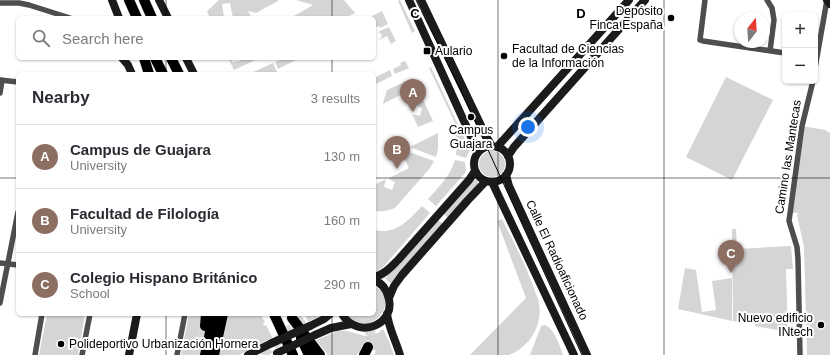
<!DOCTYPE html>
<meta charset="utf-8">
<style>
:root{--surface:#fff;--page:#f2f2f3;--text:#2b2b33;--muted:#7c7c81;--line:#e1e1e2;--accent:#0b8043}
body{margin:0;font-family:Helvetica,sans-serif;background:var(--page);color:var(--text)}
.controls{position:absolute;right:12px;top:12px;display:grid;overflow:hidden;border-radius:6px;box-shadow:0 1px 3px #0004}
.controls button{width:36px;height:36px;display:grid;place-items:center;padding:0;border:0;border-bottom:1px solid var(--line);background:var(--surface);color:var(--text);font:20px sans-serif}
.compass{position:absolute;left:734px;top:12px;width:36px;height:36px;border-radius:50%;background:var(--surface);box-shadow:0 1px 3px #0004;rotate:17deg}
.you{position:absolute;left:528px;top:127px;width:14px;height:14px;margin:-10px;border:3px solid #fff;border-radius:50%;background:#1a73e8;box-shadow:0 0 0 6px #1a73e833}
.badge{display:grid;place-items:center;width:26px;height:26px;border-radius:50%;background:var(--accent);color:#fff;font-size:13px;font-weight:700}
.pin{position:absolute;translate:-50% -33px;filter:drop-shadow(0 1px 2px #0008)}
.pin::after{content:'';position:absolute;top:21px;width:14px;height:12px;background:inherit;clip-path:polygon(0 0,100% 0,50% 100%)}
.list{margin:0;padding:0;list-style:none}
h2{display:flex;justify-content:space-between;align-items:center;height:52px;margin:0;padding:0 16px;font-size:17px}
h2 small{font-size:13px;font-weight:400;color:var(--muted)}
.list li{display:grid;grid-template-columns:26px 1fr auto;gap:12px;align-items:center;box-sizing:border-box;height:64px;padding:0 16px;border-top:1px solid var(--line)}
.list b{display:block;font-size:15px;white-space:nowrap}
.list p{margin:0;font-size:13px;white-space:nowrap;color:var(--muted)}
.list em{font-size:13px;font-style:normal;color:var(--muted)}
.icon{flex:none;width:22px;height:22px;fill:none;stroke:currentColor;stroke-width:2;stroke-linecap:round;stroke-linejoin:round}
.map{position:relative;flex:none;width:830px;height:355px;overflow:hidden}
.search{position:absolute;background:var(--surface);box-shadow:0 1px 3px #0004;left:16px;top:16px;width:360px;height:44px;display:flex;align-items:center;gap:10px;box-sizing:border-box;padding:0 14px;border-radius:6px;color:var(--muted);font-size:15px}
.panel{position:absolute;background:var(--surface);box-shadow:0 1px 3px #0004;left:16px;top:72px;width:360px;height:244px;border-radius:6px}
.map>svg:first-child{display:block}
</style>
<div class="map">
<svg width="830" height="355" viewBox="0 0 830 355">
<rect width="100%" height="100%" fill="#fff"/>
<path fill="#d5d5d5" d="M219,0H278V1L256,13L248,11L252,18H233L230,3L222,4L224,18H210L207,11Z
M296,0H344L355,13L345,18H296L294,16L313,5Z
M400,0L415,31L412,33L398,1Z
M382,11L388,24L380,28L379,26L374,28V18H368Z
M389,27L396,41L391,44L387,36L379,40V39L381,38L382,35L380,33L378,32Z
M228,58H231L232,62L240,61V58H260L234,70Z
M283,58H300L278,69L275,62Z
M405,61L409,68L395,74L393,69L401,65L400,63Z
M273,63L278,74H249Z
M431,67L470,150L466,158L456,155C457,144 457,133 454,121L429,68Z
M390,70L392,76L374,85V78Z
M726,77L773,100L732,180L686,157Z
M413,78L433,121L418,127L412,114L420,116L422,108L414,105L412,111H411L402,94L383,104V103L387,90Z
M802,126L825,130L830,133V355H807L804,247L797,215L798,214V213H790Z
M438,133V149L436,157L410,147Z
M479 164a13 13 0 1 1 26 0a13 13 0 1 1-26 0Z
M409,152L434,161L430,168L395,208C387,211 382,212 374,211V185L386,179L384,187L392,190L395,182L390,180L389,178L409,168L403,156Z
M455,160L465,162L466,172L436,206L428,199C439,187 450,176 455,160Z
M474,179L478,181V184L450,217H447L444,214Z
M422,206L430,213L384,266L378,271H374V230C396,235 408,221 422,206Z
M502,219C513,241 525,263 533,286C535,292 538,297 539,304C543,325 529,348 509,355H470L526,298L497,221Z
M438,220L442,223L441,226L392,282L390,283L385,278L386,277Z
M732,229H736L737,249L791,246L793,269H786L788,332L755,326L754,317L738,318V322L733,321Z
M685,268L696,270L702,312L716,310L712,281L732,278V321L678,309Z
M374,286C404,301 367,343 347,314H374Z
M47,314H85L78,355H39Z
M189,314H203L195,355H181Z
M227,314H260L265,322L263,324L264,326L266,325L272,337V338L239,355H218Z
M305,314H323L308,322Z
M544,325C554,327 560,346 563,355H530L540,329L541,326Z
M383,329L388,339L394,355H374L376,351L362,345L360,351L356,355H328L316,340L338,331H347L365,336L378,333Z"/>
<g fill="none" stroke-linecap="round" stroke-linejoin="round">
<path stroke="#d9d9d9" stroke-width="10" stroke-dasharray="10 5" stroke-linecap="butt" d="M360,314C372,322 372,334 368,347
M197,355L205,326
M262,355C278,341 293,325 312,314"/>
<defs>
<path id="highway" d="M129,0L137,18
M144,0L152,18
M144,58L149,74
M155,58L163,74
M171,58L179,74
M274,314L293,355
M292,318L320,355
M205,326L206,314
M301,338L309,355
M205,355L214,314
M214,355L223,314
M364,355L368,347"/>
</defs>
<use href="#highway" stroke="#dbdbdb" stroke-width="11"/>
<path stroke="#4e4e4e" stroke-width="5.5" d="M705,0L700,40L703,41L785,53
M767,0L772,8L774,20L770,51
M0,3H19L29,5L70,18
M815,68L827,0
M0,80L18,82
M0,93L2,80
M0,263L18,265
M0,303L18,212
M35,355L42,314
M82,355L90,314
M177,355L185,314
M800,355L798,259L797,247L789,221L802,126L813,81"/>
<path stroke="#1b1b1b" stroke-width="8" d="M112,0L119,18
M159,0L168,18
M409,0L478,152
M421,0L486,136L492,146
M827,0L830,4
M122,58L128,65L132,74
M186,58L194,74
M474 164a18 18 0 1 1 36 0a18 18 0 1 1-36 0Z
M497,147L629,0
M508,156L514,147L645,0
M506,175L509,186L587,355
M492,182L574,355
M374,277C384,275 391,267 398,260L469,180L475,171
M389,298L394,286L402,275L468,200L486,181
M342,314C358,341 398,324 388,296C386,288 381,283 374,280
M387,314C389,329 396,341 400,355
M310,326L324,319L330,314
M315,335L331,328L351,324
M129,355L137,314
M248,355L272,343"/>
<use href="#highway" stroke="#000" stroke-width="10"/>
<path stroke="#000" stroke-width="1" d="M416,0L462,93L582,355"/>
<path stroke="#1b1b1b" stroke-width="8" d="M272,343L310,326
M277,353L315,335"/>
</g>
<path fill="none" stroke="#000" stroke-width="1" stroke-opacity="0.55" d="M166,0V18M332,0V18M498,0V355M664,0V355M166,58V74M332,58V74M0,178H18M374,178H830M166,314V355M332,314V355"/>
<g fill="#000" stroke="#fff" stroke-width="1.5">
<circle cx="671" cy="18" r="4"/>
<rect x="423" y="47" width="8" height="8" rx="2"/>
<circle cx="504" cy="56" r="4"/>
<circle cx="471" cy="117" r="4"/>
<circle cx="821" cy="325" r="4"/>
<circle cx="61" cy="344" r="4"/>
</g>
<g text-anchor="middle" stroke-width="4" stroke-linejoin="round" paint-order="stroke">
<g font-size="12" fill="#000" stroke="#fff" text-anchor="start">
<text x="663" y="15" text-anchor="end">Depósito<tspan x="663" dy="14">Finca España</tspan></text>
<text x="512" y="53">Facultad de Ciencias<tspan x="512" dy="14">de la Información</tspan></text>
<text x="435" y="55">Aulario</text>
<text x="471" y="134" text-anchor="middle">Campus<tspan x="471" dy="14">Guajara</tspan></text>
<text x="813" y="322" text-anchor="end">Nuevo edificio<tspan x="813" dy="14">INtech</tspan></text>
<text x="69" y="348">Polideportivo Urbanización Hornera</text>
</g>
<g font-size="12" fill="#000" stroke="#fff">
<text transform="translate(788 157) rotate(-81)" y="4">Camino las Mantecas</text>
<text transform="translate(557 260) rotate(65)" y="4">Calle El Radioaficionado</text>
</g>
</g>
<g font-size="13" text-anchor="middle" font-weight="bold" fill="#000" stroke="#fff" stroke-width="4" stroke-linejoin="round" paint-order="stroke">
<text x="415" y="18">C</text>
<text x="581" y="18">D</text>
</g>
</svg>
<div class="controls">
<button>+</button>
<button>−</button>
</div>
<svg class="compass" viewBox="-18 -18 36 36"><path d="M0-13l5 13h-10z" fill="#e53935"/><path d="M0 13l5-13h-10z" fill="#7c7c81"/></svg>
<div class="you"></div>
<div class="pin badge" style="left:413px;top:112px;background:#8d6e63">A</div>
<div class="pin badge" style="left:397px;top:169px;background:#8d6e63">B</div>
<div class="pin badge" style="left:731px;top:273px;background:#8d6e63">C</div>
<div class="search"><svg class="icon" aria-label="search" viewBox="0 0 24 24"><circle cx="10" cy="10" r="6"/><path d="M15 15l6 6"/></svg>Search here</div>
<section class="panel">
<h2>Nearby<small>3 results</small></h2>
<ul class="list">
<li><span class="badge" style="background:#8d6e63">A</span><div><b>Campus de Guajara</b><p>University</p></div><em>130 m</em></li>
<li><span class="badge" style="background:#8d6e63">B</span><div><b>Facultad de Filología</b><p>University</p></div><em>160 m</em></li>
<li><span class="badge" style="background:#8d6e63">C</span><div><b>Colegio Hispano Británico</b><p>School</p></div><em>290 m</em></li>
</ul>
</section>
</div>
